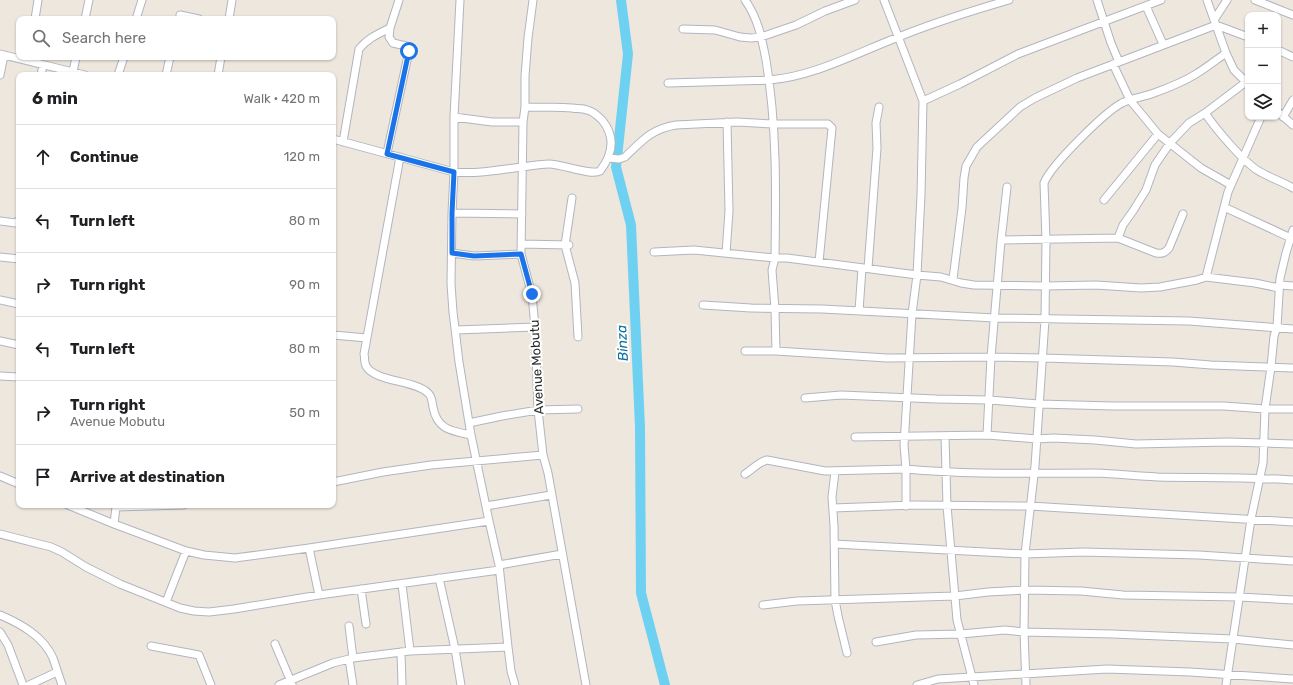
<!DOCTYPE html>
<meta charset="utf-8">
<style>
:root{--surface:#fff;--page:#f6f6f6;--text:#202124;--muted:#757577;--line:#e0e0e0}
body{margin:0;font-family:Rubik,sans-serif;background:var(--page);color:var(--text)}
.controls{position:absolute;right:12px;top:12px;display:grid;overflow:hidden;border-radius:8px;box-shadow:0 1px 3px #0004}
.controls button{width:36px;height:36px;display:grid;place-items:center;padding:0;border:0;border-bottom:1px solid var(--line);background:var(--surface);color:var(--text);font:20px sans-serif}
.stop{position:absolute;width:12px;height:12px;margin:-9px;border:3px solid #1a73e8;border-radius:50%;background:#fff}
.stop.end{background:#1a73e8;border-color:#fff;box-shadow:0 1px 4px #0008}
.list{margin:0;padding:0;list-style:none}
h2{display:flex;justify-content:space-between;align-items:center;height:52px;margin:0;padding:0 16px;font-size:17px}
h2 small{font-size:13px;font-weight:400;color:var(--muted)}
.list li{display:grid;grid-template-columns:26px 1fr auto;gap:12px;align-items:center;box-sizing:border-box;height:64px;padding:0 16px;border-top:1px solid var(--line)}
.list b{display:block;font-size:15px;white-space:nowrap}
.list p{margin:0;font-size:13px;white-space:nowrap;color:var(--muted)}
.list em{font-size:13px;font-style:normal;color:var(--muted)}
.icon{flex:none;width:22px;height:22px;fill:none;stroke:currentColor;stroke-width:2;stroke-linecap:round;stroke-linejoin:round}
.map{position:relative;flex:none;width:1293px;height:685px;overflow:hidden}
.search{position:absolute;background:var(--surface);box-shadow:0 1px 3px #0004;left:16px;top:16px;width:320px;height:44px;display:flex;align-items:center;gap:10px;box-sizing:border-box;padding:0 14px;border-radius:8px;color:var(--muted);font-size:15px}
.panel{position:absolute;background:var(--surface);box-shadow:0 1px 3px #0004;left:16px;top:72px;width:320px;height:436px;border-radius:8px}
.map>svg:first-child{display:block}
</style>
<div class="map">
<svg width="1293" height="685" viewBox="0 0 1293 685">
<rect width="100%" height="100%" fill="#eee7de"/>
<g fill="none" stroke-linecap="round" stroke-linejoin="round">
<path stroke="#6fd1f2" stroke-width="10" d="M621,0L628,54L616,167L631,225L640,427L641,593L665,685"/>
<defs>
<path id="minor" d="M460,0L454,117V172L452,213L451,284L453,312L459,362L471,435L489,521L499,565L508,647L511,671L515,685
M533,0L528,38L525,76V107L523,122L521,254L532,295L535,327L538,410L543,455L548,473L586,685
M745,0C758,18 762,39 766,60C777,125 776,192 775,258L772,270L775,309L776,351
M884,0L923,101L921,195L917,275L912,314L904,445L906,469C969,475 1033,473 1096,473C1117,474 1137,476 1157,477C1202,478 1248,477 1293,480
M1097,0L1111,43L1119,62
M1207,0L1226,53L1234,70L1248,84
M1255,0L1293,15
M1146,6L1163,44
M180,15L199,19
M35,19L38,0
M85,19L89,0
M136,19L142,0
M229,19L232,0
M1214,20L1227,0
M683,29L715,30L740,37L751,38L761,37L796,25L825,11L855,0
M1278,50L1293,57
M0,54L85,75
M1113,64L1130,100L1158,134L1201,168L1231,185
M73,72L76,57
M0,75L4,55
M41,75L43,65
M118,75L124,57
M166,75L170,57
M218,75L221,57
M668,83L769,80C812,77 857,53 896,38C933,23 971,11 1009,0
M923,101L960,84L1018,54L1161,0
M1278,112L1293,125
M1205,113C1215,128 1242,160 1257,170C1268,177 1281,181 1293,188
M454,117L492,122H523
M1283,117L1293,100
M333,139L454,172C478,174 498,170 522,167C531,166 540,164 549,164C562,164 591,176 600,171C613,154 616,137 602,120C598,116 593,111 587,110C582,108 577,109 572,108C556,107 541,107 525,107
M343,142L359,49C368,38 378,34 390,28
M387,153L409,51L406,46L393,43L389,37L390,28L399,0
M400,157L364,354C365,358 364,362 366,366C375,382 415,380 428,393C432,396 432,402 433,407C437,430 452,431 471,435
M608,158L619,159L625,157C642,141 651,129 676,125L737,122L773,124H828L832,128L819,262
M572,198L565,245L575,283L578,337
M1104,200L1158,134
M1224,207L1293,239
M452,213L522,214
M0,221L16,223L19,220
M1118,238L1123,225L1133,211L1146,190L1155,165L1170,143L1189,123L1205,113L1246,82
M1001,241L1007,187
M521,244L569,245
M654,252L694,250L775,258H787L917,275L941,277L961,283L974,285L1045,286L1096,285L1141,288L1160,287L1197,280L1206,277L1255,283L1279,288
M452,253L474,256L521,254
M726,253L729,211L727,122
M0,257L19,259
M868,268L877,148L876,123L879,107
M1206,277L1228,192L1261,117
M953,279L962,208L964,178L966,166L977,147L1020,107L1035,98L1077,78L1216,25L1248,37
M1280,285L1293,286
M0,300L19,304
M703,305L751,308L822,309L995,318L1189,321L1293,329
M859,311L862,268
M456,330L535,327
M333,335L367,338
M0,341L19,345
M745,351H776L887,358L991,357L1043,358L1173,362L1211,365L1293,368
M0,376L19,377
M805,398L841,395L936,399L989,400L1039,404L1113,406H1224L1265,409H1293
M469,423L502,416L538,410L578,409
M987,435L991,357L1001,241L1002,240L1118,238L1156,253C1162,254 1165,253 1169,248L1183,214
M945,436L947,506L957,620L974,685
M855,437L987,435L1037,439L1054,438L1095,440L1136,444L1228,442L1293,444
M835,472L832,497L834,526L835,600L838,616L847,653
M745,474C752,470 758,462 767,460L825,471L906,469V506
M0,476L19,484
M333,482L383,472L431,465L543,455
M68,505L114,524L186,551L204,555L235,558L309,548L489,521
M486,506L551,495
M833,508L914,505L1030,506L1293,522
M114,524L116,507L184,505
M0,534L51,547L62,552L86,567L120,584L180,608L194,611L209,612L234,609L319,595L499,570
M834,544L1025,554L1083,552L1199,555L1293,561
M309,548L319,595
M499,565L562,554
M439,578L455,649L461,685
M402,584L410,651
M361,589L366,624
M166,602L186,551
M763,605L797,601L955,596L988,592L1025,590L1081,591L1123,595L1239,597L1293,600
M0,615C21,624 43,636 53,658C56,667 59,676 62,685
M349,626L353,658
M0,632L8,645L23,685
M876,642L916,635L961,634L1005,630L1024,632L1112,634L1233,639L1293,645
M275,644L292,684
M151,646L199,655L211,685
M401,652L402,685
M349,659L353,685
M29,685L57,672
M279,685L333,663L353,658L410,651L508,647
M917,685L938,679L1107,669L1190,672L1293,679
M1026,685L1024,632L1025,554L1035,466L1045,320L1046,240L1044,183C1051,165 1105,112 1122,103C1132,98 1144,97 1154,93C1168,88 1183,82 1196,74C1206,68 1216,60 1226,53
M1226,685L1251,519L1263,463L1265,409L1271,367L1273,346L1274,336L1277,327L1280,278L1286,253L1293,230"/>
</defs>
<use href="#minor" stroke="#b2b5c0" stroke-width="9"/>
<use href="#minor" stroke="#fff" stroke-width="7"/>
</g>
<g fill="none" stroke-linecap="round" stroke-linejoin="round">
<path stroke="#1a73e8" stroke-width="5" d="M409,51L387,154L454,172L452,213V253L474,256L521,254L532,294"/>
</g>
<g text-anchor="middle" stroke-width="4" stroke-linejoin="round" paint-order="stroke">
<g font-size="13" fill="#2c2c2c" stroke="#fff">
<text transform="translate(536 367) rotate(-93)" y="5">Avenue Mobutu</text>
</g>
<g font-size="14" font-style="italic" fill="#0a70a2" stroke="#fff">
<text transform="translate(622 343) rotate(-93)" y="5">Binza</text>
</g>
</g>
</svg>
<div class="controls">
<button>+</button>
<button>−</button>
<button><svg class="icon" aria-label="layers" viewBox="0 0 24 24"><path d="M12 4l9 5-9 5-9-5zM3 14l9 5 9-5"/></svg></button>
</div>
<div class="stop" style="left:409px;top:51px"></div>
<div class="stop end" style="left:532px;top:294px"></div>
<div class="search"><svg class="icon" aria-label="search" viewBox="0 0 24 24"><circle cx="10" cy="10" r="6"/><path d="M15 15l6 6"/></svg>Search here</div>
<section class="panel">
<h2>6 min<small>Walk · 420 m</small></h2>
<ul class="list">
<li><svg class="icon" aria-label="ahead" viewBox="0 0 24 24"><path d="M12 20V5M6 11l6-6 6 6"/></svg><div><b>Continue</b></div><em>120 m</em></li>
<li><svg class="icon" aria-label="left" viewBox="0 0 24 24"><path d="M17 20v-9H6M10 6l-5 5 5 5"/></svg><div><b>Turn left</b></div><em>80 m</em></li>
<li><svg class="icon" aria-label="right" viewBox="0 0 24 24"><path d="M7 20v-9h11M14 6l5 5-5 5"/></svg><div><b>Turn right</b></div><em>90 m</em></li>
<li><svg class="icon" aria-label="left" viewBox="0 0 24 24"><path d="M17 20v-9H6M10 6l-5 5 5 5"/></svg><div><b>Turn left</b></div><em>80 m</em></li>
<li><svg class="icon" aria-label="right" viewBox="0 0 24 24"><path d="M7 20v-9h11M14 6l5 5-5 5"/></svg><div><b>Turn right</b><p>Avenue Mobutu</p></div><em>50 m</em></li>
<li><svg class="icon" aria-label="arrive" viewBox="0 0 24 24"><path d="M6 21V4h12l-3 4 3 4H6"/></svg><div><b>Arrive at destination</b></div></li>
</ul>
</section>
</div>
